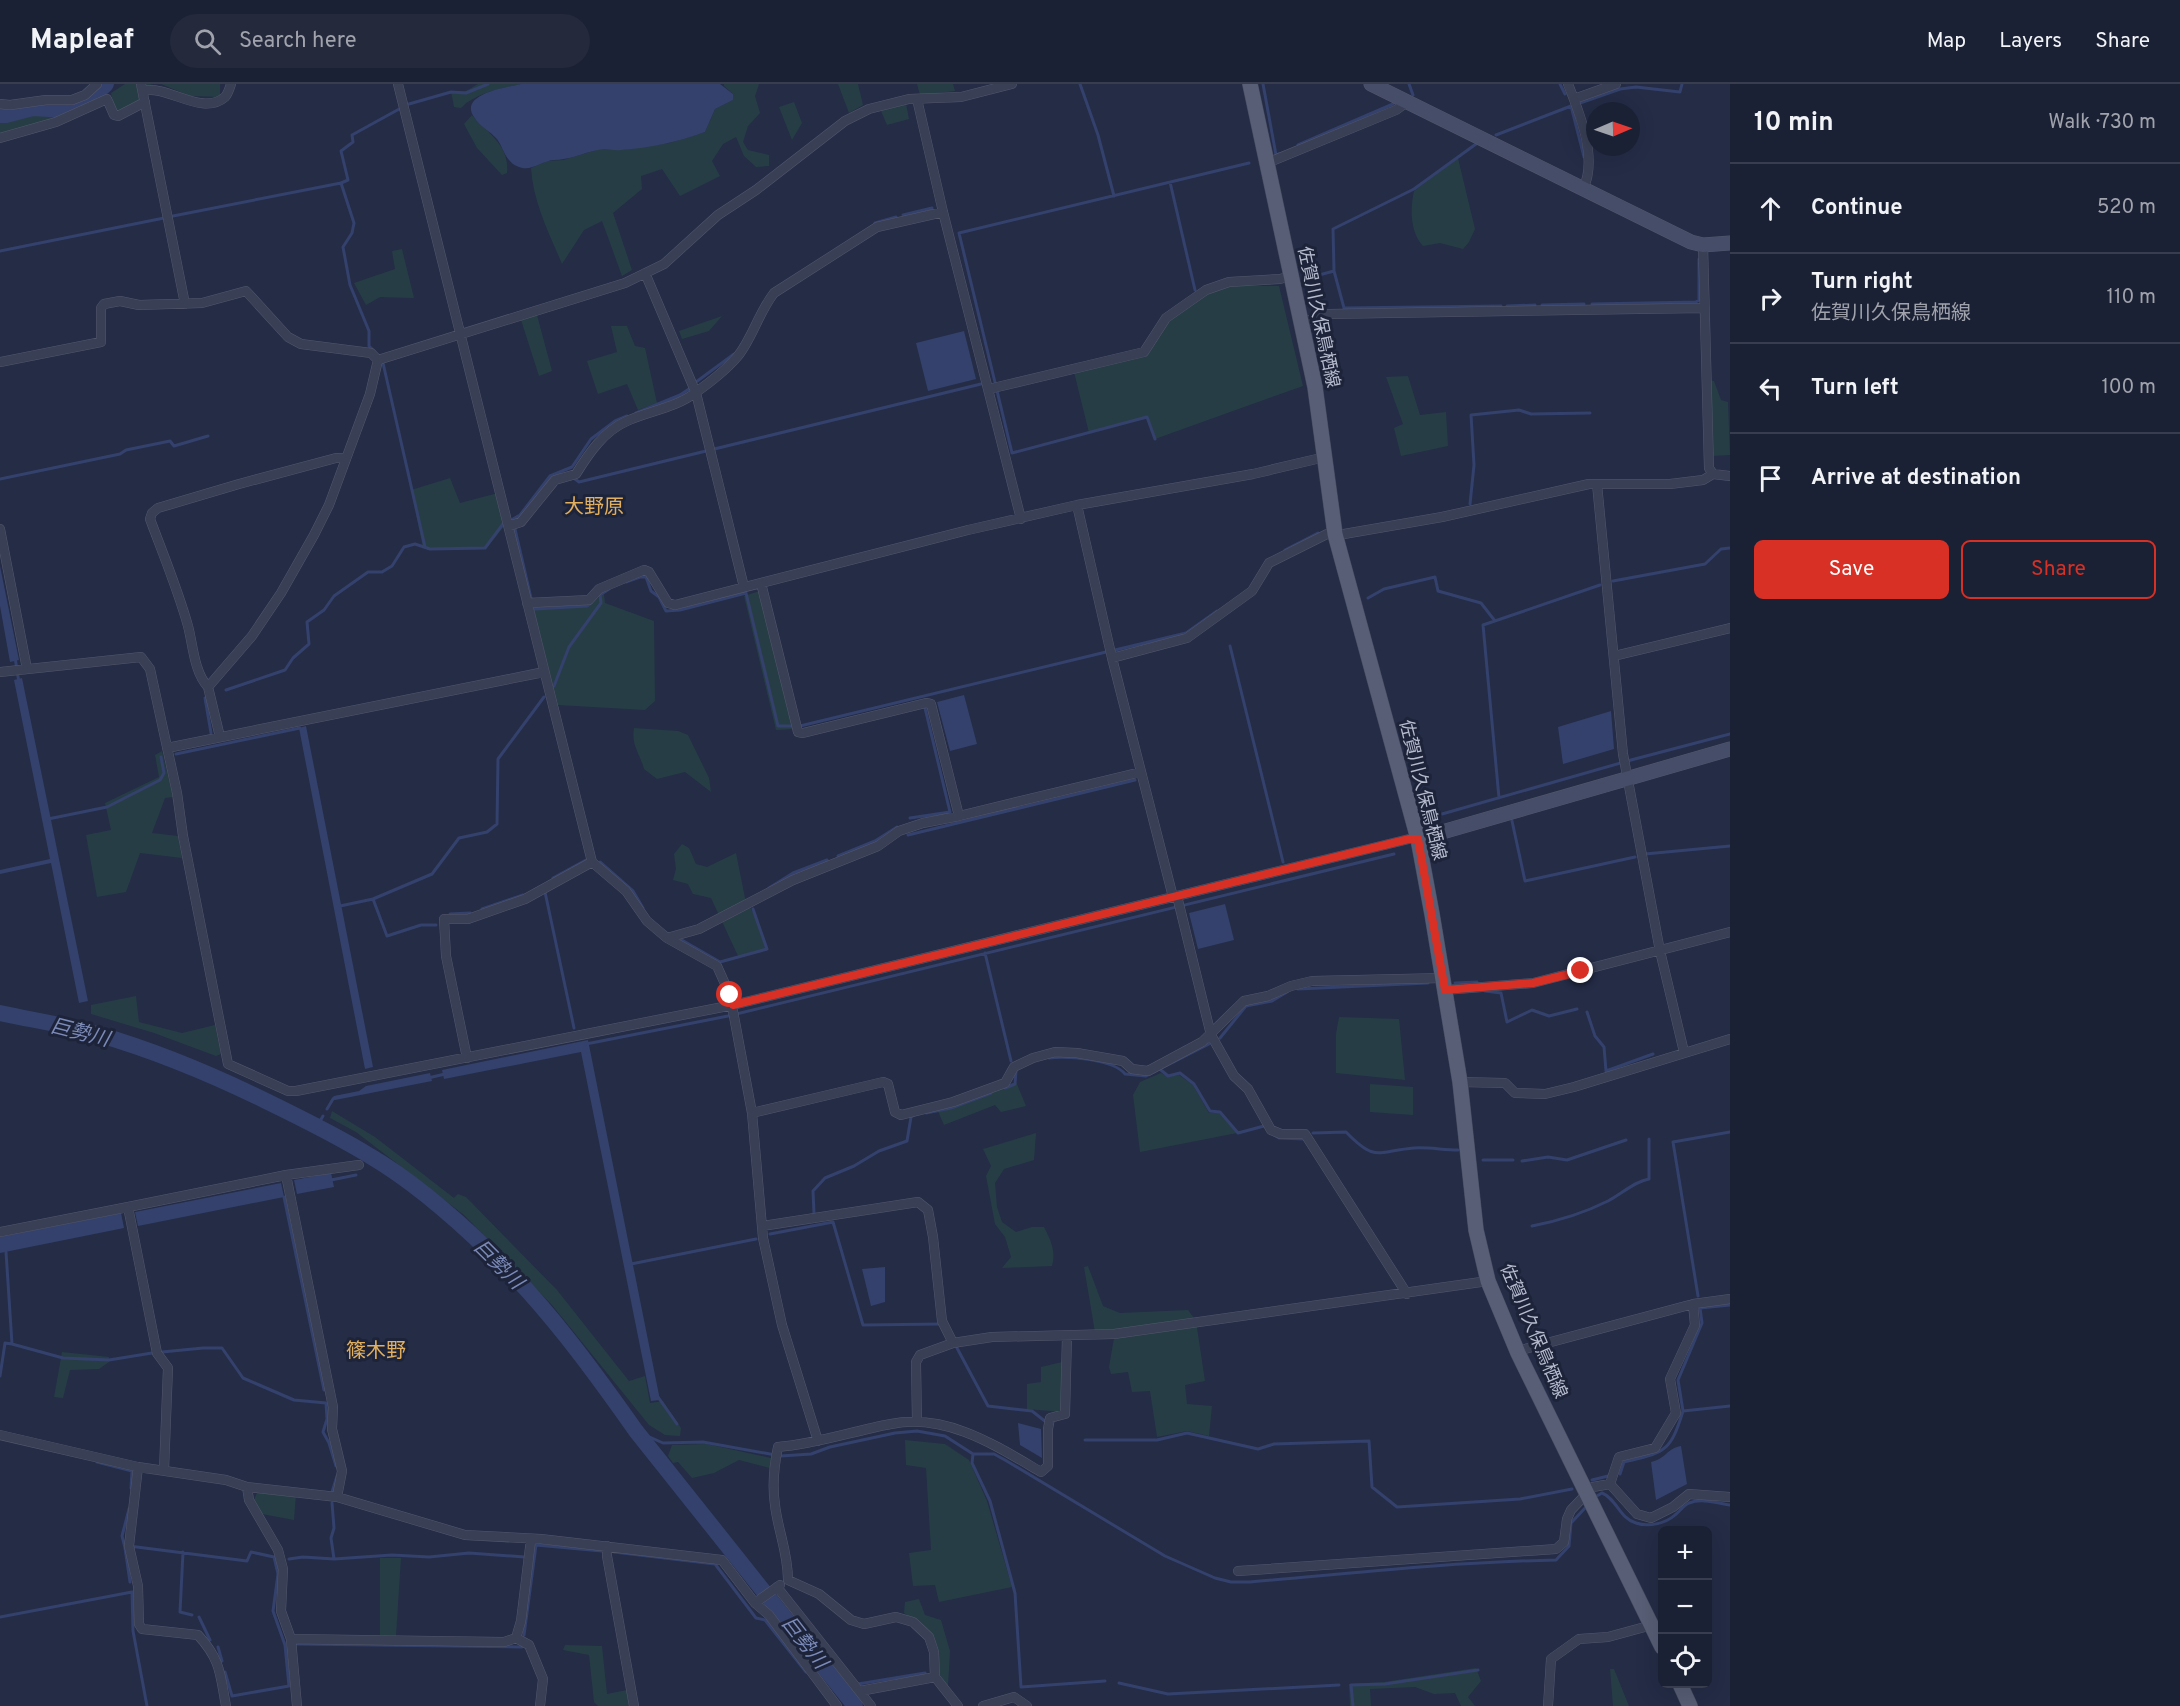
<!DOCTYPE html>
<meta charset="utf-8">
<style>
:root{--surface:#1b2134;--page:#24293c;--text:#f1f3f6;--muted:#a0a3ac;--line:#393e4f;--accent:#d93025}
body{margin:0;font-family:Overpass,"Noto Sans JP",sans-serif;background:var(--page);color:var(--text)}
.controls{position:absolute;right:18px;bottom:18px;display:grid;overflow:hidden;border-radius:9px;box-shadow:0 6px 24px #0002}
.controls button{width:54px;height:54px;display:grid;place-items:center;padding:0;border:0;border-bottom:2px solid var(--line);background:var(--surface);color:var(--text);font:30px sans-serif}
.compass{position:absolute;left:1586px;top:18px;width:54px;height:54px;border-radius:50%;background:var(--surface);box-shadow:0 6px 24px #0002;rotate:88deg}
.stop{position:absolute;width:18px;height:18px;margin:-14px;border:4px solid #d93025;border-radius:50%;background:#fff}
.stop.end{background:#d93025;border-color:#fff;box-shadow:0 2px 6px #0008}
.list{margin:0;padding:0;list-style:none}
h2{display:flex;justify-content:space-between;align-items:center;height:78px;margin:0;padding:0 24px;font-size:26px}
h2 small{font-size:20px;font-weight:400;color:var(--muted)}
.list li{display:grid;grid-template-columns:39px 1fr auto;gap:18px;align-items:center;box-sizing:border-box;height:90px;padding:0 24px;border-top:2px solid var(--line)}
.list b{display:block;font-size:22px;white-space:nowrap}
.list p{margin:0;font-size:20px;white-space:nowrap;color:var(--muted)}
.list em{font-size:20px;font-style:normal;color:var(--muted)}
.actions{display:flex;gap:12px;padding:18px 24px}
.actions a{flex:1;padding:14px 0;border:2px solid var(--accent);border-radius:9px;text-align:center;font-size:21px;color:var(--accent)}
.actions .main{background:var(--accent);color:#fff}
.icon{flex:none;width:33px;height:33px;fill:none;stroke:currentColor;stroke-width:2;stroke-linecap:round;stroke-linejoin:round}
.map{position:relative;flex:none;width:1730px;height:1622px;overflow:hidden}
header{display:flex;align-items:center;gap:36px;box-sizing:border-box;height:84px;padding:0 30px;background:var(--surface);border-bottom:2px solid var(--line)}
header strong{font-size:28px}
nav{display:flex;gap:33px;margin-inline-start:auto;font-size:21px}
.search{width:420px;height:54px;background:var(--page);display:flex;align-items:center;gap:15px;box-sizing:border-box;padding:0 21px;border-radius:33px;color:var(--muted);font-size:22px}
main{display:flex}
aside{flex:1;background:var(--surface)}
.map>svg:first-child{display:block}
</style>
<header>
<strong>Mapleaf</strong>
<div class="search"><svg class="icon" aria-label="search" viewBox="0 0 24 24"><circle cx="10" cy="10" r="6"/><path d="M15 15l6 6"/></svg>Search here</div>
<nav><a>Map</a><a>Layers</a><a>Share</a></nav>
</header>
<main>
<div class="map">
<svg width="1730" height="1622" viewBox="0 0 1730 1622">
<rect width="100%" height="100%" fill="#242c46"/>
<path fill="#263d46" d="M125,0H154L140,3L141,16L119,27H115L111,9Z
M161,0H220V13L190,12Z
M478,0H521C501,5 475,9 461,24L454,23L451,7H466Z
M724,0H759L755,12L760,29L748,42L743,58L748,66L769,71V82L756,83L744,72L736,53L723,60L712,77L720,92L680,112L662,85L641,92L642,105L613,129L632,186L622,192L602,137L584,146L562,180C549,149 533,118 531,84L547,77L563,76L600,65L620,66L669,59L705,48L715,25L733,16V10L724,2Z
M838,0H858L863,21L849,29Z
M917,0H953L955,7L920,11Z
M794,18L802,39L792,56L779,23Z
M906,20L909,35L887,41L881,27Z
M42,26L64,31L0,52V35Z
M472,31C488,50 510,61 507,89L502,91L477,64L464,40Z
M1458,74L1475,145L1469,158L1463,165L1440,159L1423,162C1410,148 1410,125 1414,107Z
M402,165L414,214L380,213L366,221L354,199L395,185L392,167Z
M1229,202H1279L1303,302L1155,355L1146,333L1089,349L1074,288L1148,269L1167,236L1206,210Z
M537,231L552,287L539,292L521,236Z
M722,232L709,247L682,255L679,247Z
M611,242H627L635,262L645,264L657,319L638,326L627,300L598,310L587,277L617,268Z
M1408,292L1420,331L1446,328L1448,362L1401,372L1394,344L1403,340L1386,293Z
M1709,296L1714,297L1721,316L1728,318L1730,371L1711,372Z
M450,394L460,419L498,409L505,441L486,465L430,466L423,464L411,406Z
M760,507L793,645L776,646L744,512Z
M604,510L605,519L654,537L655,617L645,626L558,621L533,523L587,520Z
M634,644L678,647L688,651L709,694L711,708L685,688L657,695L644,685C640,669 631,662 634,644Z
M162,667L173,713L165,714L152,749L178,752L182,774L140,769L126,808L97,813L86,751L111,746L105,719L159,693L155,671Z
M682,760L689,764L696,780L707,783L736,769L745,814L758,838L768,865L739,874L711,814L693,810L688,800L673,796L676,785L674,770Z
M136,912L139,938L182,949L215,941L221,970L216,972L154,949L91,930V921Z
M1339,933L1399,935L1405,996L1336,989V950Z
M1161,989L1168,993L1179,991L1193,1001L1209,1029H1219L1237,1049L1140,1068L1133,1011L1140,998Z
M1016,998L1026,1022L1001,1028L995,1021L944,1041L937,1025Z
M1370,1000L1413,1003V1031L1370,1028Z
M332,1027L375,1053L454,1114L458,1110L466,1113L557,1206L629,1297L645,1292L650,1319L663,1317L681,1344L680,1352L665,1351L649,1341L552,1221L464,1131L356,1048L330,1034Z
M1036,1049L1034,1076L1004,1085L995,1099L997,1123L1002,1138L1016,1148L1032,1143H1044C1051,1157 1056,1167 1052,1182L1002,1184L1011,1173L1005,1153L995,1140L986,1092L991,1082L983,1065Z
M1088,1182L1103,1222L1120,1229L1188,1226L1196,1237L1205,1297L1185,1301L1187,1320L1212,1322L1209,1352L1187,1347L1157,1353L1150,1307L1132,1308L1128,1288L1111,1290L1109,1283L1115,1248H1095L1084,1183Z
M62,1268L109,1273V1278L99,1285L70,1286L63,1314L54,1313Z
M1062,1278V1328L1027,1325V1300L1041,1298V1283Z
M905,1356L945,1360L969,1376L987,1417L1012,1503L939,1518L935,1501L913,1502L909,1469L931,1466L926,1384L906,1381Z
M707,1360L771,1374L770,1384L739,1376L714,1389L692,1394L678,1378L673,1379L668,1372L672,1361Z
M258,1406L296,1410L294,1436L262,1430L254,1416Z
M380,1474H401L396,1552L380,1551Z
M919,1515L925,1531L941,1536L950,1567L948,1602L938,1593L937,1565L928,1546L904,1529L905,1518Z
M565,1561L602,1562L607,1610L627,1606L629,1622H598L594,1618L589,1571L563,1566Z
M1476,1584L1481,1597L1468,1613L1475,1622H1461L1455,1609L1434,1610L1415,1603L1370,1605L1371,1622H1350L1349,1600L1384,1598Z
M1610,1585H1614L1629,1622H1613Z"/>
<path fill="#34416c" d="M521,0H720L733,10V16L715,25L705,48C678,58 650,64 621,66C613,67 605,64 598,66C583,69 569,76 554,76C541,77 531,88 519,83C506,79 504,65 497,55C490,47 480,43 474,33C458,10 508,3 521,0Z
M964,247L976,295L928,307L916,259Z
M0,482L19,576L10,578L0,522Z
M22,594L88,917L79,919L51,779L0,790V786L50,775L14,596Z
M964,611L977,660L950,667L937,618Z
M1611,627L1614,665L1563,680L1558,643Z
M306,642L373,983L365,985L299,644Z
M1225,820L1234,856L1198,865L1189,829Z
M588,956L660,1316L651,1317L581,968L444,995L442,986Z
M430,989L432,997L335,1016L332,1014L334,1012L359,1007L366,1002Z
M331,1089L334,1103L297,1110L294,1096Z
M281,1099L284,1113L138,1142L135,1128Z
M121,1129L124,1144L0,1169V1153Z
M885,1183V1218L871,1222L862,1185Z
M1018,1339L1041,1345L1042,1374L1020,1361Z
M1681,1362L1687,1400L1656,1416L1651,1378C1666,1375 1667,1364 1681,1362Z"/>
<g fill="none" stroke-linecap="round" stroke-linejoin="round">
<path stroke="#34416c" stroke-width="3" d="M1080,0L1098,51L1114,112
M1263,0L1276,71L1279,70
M1409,0L1413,11
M1560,0L1565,10
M1580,19L1620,5L1636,3L1680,8L1682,0
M409,20L451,8L466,9L488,0
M1496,51L1571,22L1584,73
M1298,61L1393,20
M1170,98L1195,206
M903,131L932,124
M173,132L341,99
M875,139L896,133
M0,167L164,134
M1334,186L1333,145L1414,105L1476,60
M1304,195L1334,187L1344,224L1501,222
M1592,220L1696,218L1699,216V175
M1542,221L1584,220
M1507,222L1535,221
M374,267L369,262V247L350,201L343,163L352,149L354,139L341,99L348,96L341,67L353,58L352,51L401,24
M383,279L425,463
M696,298L734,270
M636,329L680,311L689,305
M1155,355L1147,333L1012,369L959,149L1249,79
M0,395L120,370L126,366L170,357L174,362L208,352
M575,395L579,398L981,300
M1470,420L1474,381L1471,331L1519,326L1531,330L1590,329
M513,435L520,431L550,392L572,383L591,355L615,337L627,332
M515,445L531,514
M1285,466L1318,449
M1613,497L1705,480L1721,465L1730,464
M626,498L640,493H646L651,507L659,513L666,527L680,526L746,509L778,642H793
M1368,514L1384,505L1435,493L1438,507L1481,519L1495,537
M535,525L587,522L592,518
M1230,562L1283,778
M1115,566L1186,549L1217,527
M15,573L19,599
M554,602L569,563L601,519L600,511L609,505
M226,606L285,586L293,574L309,560L307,538L324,526L334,512L368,488H382L392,482L404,463L415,460L430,465L485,464L503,440
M205,614L211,649
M800,642L1106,568
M176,670L300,644
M1499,714L1483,541L1600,501
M1442,730L1631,676L1730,650
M910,734L950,728L925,624
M48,735L107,723L160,696L164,689L161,673
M1512,737L1525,797L1635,773
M908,751L1135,696
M1645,770L1730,762
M838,772L875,757L897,743
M600,778L633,807L643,824
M553,794L586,776
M769,804L793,789L827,776
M545,808L574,944
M373,815L432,790L459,754L487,748L497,740L498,675L544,613
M340,822L373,815L387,852L421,841H436
M482,825L523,811
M450,830L470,829
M680,855L720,878L767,865L753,825
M985,869L1011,977
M1455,899L1477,898
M1298,905L1428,899
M1485,907L1501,909L1507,938L1532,926L1549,932L1577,925
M1587,928L1595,952L1604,963L1606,987L1653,970
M1220,954L1246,922L1272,917L1287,908
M586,960L728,932L1394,770
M1049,974C1068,972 1113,975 1125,990L1146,992L1209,960
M1161,986L1168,992L1180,989L1194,1000L1210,1027L1220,1028L1238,1049L1264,1042
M428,994L445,990
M1005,1004L1015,1000L1016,987
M327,1025L333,1015L337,1013
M926,1029L951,1024L991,1009
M317,1042L323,1032
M1313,1049L1346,1048C1376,1079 1377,1067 1414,1064C1428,1063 1444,1066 1458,1066
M1274,1051L1279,1054L1304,1055
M1483,1076H1513
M1522,1077L1548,1073L1567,1076L1626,1056
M331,1096L356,1091
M284,1113L324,1306
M814,1129L813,1107L825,1094L854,1082L879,1067L907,1057L911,1033L913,1032
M1532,1142C1558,1137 1584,1129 1608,1117C1622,1110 1633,1098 1649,1095V1055
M770,1150L833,1138L863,1241L940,1240
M6,1168L12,1260L63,1274L109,1276L152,1269
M631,1180L756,1155
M1698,1212L1673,1058L1730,1048
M957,1264L988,1322L1032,1327L1046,1338
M162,1268L203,1264H222L243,1294L294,1316L326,1319L327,1335L323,1348L329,1359L336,1382
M0,1292L5,1259L12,1260
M658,1313L677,1340
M1683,1327L1678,1296L1702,1239L1700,1224L1730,1221
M636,1347L663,1359L703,1358L781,1372L811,1370L830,1363L895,1349L917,1347L945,1352L973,1370H994L1005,1376L1165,1472L1215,1494L1231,1498H1250C1352,1489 1454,1478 1556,1476L1569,1462L1571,1439L1586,1423
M1085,1356H1157L1187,1349L1258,1365L1274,1360L1369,1357L1372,1403L1397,1423L1520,1415L1572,1405
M973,1370L972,1379L990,1417L1015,1509L1021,1603L1105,1597
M97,1378L132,1387L131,1404
M1620,1390L1624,1378C1665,1368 1670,1369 1683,1327L1730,1322
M1592,1396L1608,1392
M332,1408L337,1392
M1595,1413L1602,1409C1617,1415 1619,1434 1636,1439C1648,1443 1665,1440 1675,1431C1680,1427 1683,1422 1689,1419C1701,1414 1717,1419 1730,1421
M332,1419L334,1444L331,1454L334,1475
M125,1464L122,1452L129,1425
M183,1468L180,1528L192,1531
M614,1468L715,1480L756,1534L765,1536L806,1588
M289,1475L303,1473L334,1475L392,1471L429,1473L469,1469L525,1473
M130,1498L125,1464L129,1462L247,1477L251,1468L274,1473L278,1490L273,1527L285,1561L289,1602L232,1612L225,1588
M0,1533L132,1508L133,1547L147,1622
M199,1533L210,1556
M524,1551L536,1461L602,1467
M297,1560L522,1563
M218,1563L222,1577
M1119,1599L1168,1610L1339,1601
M858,1600L925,1589
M1353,1622L1351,1601L1385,1600L1478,1586"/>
<path stroke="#34416c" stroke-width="16" d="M0,31H6L33,24L66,26L82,22L106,0
M0,929C32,936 66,941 97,950C156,967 211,990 266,1017C301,1034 336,1051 370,1072C411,1096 456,1135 490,1168C545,1220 593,1286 636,1347L855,1622"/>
<defs>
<path id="street" d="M141,0L185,220
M398,0L592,778L626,807L647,837L667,854L717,882L730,911L752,1029L763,1154L782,1241L818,1357
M1568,0C1580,30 1598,75 1583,105
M143,7C167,0 202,33 225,13C228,10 230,3 231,0
M917,15L943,128L1021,435
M1574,15L1616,0
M0,20L10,21L46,16H72L85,11L97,0
M0,54L56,38L107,15L114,31L118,32L145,18
M1267,79L1396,26L1407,18
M1703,161L1709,384L1713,390
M645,189L696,309L744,503
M1301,239L1328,230L1703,224
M378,276L625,199L664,180L718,131L756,106L845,37L869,25L909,15L961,13L1012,0
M0,278L101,258V224L104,220L120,217L139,221L202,219L246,207L288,253L301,260L371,269L378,276
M989,305L1144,268L1166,234L1206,206L1229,198L1280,195L1291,192
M1597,400L1623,670L1660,867L1684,968
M1077,421L1112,574L1173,813
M509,442L521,438L555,396L576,390C589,369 604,347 627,337C649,327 675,324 695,309C709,299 726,286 737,273C751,257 759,228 774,209L877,143L943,128
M0,445L27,585
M761,499L798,648L803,649L926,619L931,620L959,732
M527,519L589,516L599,505L644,486L649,488L668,519L675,521L968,446L1077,421L1253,390L1325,373
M1614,572L1730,544
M1112,574L1187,554L1252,507L1269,479L1327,450H1344L1442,433L1589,400H1670L1703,396L1713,390L1730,392
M0,588L141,573L150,585L177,709L183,752L228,980L288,1007H296L733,921L1409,755H1418
M208,603L252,552L281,509L314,451L329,421L370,310L378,276
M220,653L208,603C194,588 193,561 188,542C178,506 163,470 150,435L152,429L158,424L239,400L336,374H345
M167,664L544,588
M1177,812L1211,951L1234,992L1248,1005L1271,1046L1281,1050H1305L1407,1210
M667,854L699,845L793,796L878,762L899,747L923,739L959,732L1141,688
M1445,906L1533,899L1730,848
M467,974L446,872L444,835H468L525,815L592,778
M1460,998L1505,999L1515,1009L1545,1010L1574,1003L1730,955
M752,1029L883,998L888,1000L895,1028L901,1031L953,1018L1005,999L1014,983L1033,974L1055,968L1077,969L1123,977L1132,985L1148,987L1202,958L1244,917L1268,912L1291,902L1312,897L1443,894
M286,1091L333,1323L332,1345L342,1387L337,1413
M128,1123L286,1091L359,1081
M762,1142L918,1118L928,1126L933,1153L942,1237L953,1259
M0,1148L128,1123L157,1269L168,1284L164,1386
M1518,1269L1525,1265L1693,1220L1730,1215
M917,1338L916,1278L920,1271L953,1259L992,1253L1114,1250L1488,1197
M0,1351L138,1383L226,1396L247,1403L249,1416L278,1466L283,1485L281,1527L291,1555L297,1622
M138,1383L129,1462L138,1502L139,1540L142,1545L198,1551C221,1576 220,1590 226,1622
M1610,1400L1637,1430L1651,1434L1673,1423L1689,1410L1730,1413
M247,1403L337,1413L465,1451L541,1455L722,1476L755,1519L769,1531L837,1622
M607,1462V1472L634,1622
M1238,1487L1556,1465L1564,1458L1567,1435L1571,1426L1593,1403L1610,1400L1619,1373L1655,1364L1676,1329L1670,1295L1695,1241L1693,1220
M788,1496C788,1468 778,1447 775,1421C772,1401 774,1382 778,1363C816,1360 853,1347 891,1340C946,1329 995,1361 1041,1388L1048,1382V1345L1050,1334L1065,1330L1067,1252
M788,1496L819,1510L851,1536L864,1540L896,1533L913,1538L929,1553L934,1568L935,1593L958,1622
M777,1503L871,1622
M755,1519L780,1501
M516,1554L529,1561L543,1595L540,1622
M291,1555L504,1558L516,1554L521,1537L531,1455
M860,1607L935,1593
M983,1622L1014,1613L1027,1622
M1548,1622L1551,1575L1579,1555L1608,1553L1652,1541"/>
<path id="secondary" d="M1371,0L1691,158L1703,161L1730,159
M1418,755L1730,665"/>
<path id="primary" d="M1250,0L1315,303L1335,450L1418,755L1432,830L1460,998L1476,1146L1488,1197L1518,1269L1662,1563
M1680,1600L1690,1622"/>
</defs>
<use href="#street" stroke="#52576c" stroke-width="10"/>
<use href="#secondary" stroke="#52576c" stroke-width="15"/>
<use href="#primary" stroke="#43485e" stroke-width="16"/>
<use href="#street" stroke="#393f55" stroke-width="9"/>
<use href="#secondary" stroke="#464d68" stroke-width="14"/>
<use href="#primary" stroke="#575e75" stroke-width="15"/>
</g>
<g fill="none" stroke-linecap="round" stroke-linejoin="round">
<path stroke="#d93025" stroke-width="8" d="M730,911L733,921L1409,755H1418L1445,906L1533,899L1581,887"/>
</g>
<g text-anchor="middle" stroke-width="6" stroke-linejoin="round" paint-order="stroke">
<g font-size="18" fill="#b7bbce" stroke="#1d243a">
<text transform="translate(1319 233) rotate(78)" y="6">佐賀川久保鳥栖線</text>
<text transform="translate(1423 706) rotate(76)" y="6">佐賀川久保鳥栖線</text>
<text transform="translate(1534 1247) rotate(67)" y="6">佐賀川久保鳥栖線</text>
</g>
<g font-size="20" fill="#e1af5e" stroke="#1d243a">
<text x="594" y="429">大野原</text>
<text x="376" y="1273">篠木野</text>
</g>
<g font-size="20" font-style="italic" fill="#7b8ab8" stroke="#1d243a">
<text transform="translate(80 948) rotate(14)" y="7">巨勢川</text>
<text transform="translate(499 1180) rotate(45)" y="7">巨勢川</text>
<text transform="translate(805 1558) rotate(52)" y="7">巨勢川</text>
</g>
</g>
</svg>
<div class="controls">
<button>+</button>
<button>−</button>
<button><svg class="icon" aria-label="locate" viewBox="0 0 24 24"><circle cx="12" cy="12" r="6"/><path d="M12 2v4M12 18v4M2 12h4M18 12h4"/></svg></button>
</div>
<svg class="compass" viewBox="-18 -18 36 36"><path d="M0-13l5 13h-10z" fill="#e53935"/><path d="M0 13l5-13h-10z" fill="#a0a3ac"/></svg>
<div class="stop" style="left:730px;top:911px"></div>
<div class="stop end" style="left:1581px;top:887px"></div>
</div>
<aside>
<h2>10 min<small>Walk · 730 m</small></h2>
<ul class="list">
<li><svg class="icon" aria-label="ahead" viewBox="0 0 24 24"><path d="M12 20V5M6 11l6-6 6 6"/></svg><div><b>Continue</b></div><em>520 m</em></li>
<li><svg class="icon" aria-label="right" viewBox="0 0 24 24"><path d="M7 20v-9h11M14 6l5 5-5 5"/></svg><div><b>Turn right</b><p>佐賀川久保鳥栖線</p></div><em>110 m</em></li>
<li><svg class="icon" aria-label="left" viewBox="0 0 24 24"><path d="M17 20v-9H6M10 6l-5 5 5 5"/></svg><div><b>Turn left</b></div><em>100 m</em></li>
<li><svg class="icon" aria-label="arrive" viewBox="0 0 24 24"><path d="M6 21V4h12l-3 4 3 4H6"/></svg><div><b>Arrive at destination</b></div></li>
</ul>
<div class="actions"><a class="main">Save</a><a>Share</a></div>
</aside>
</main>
